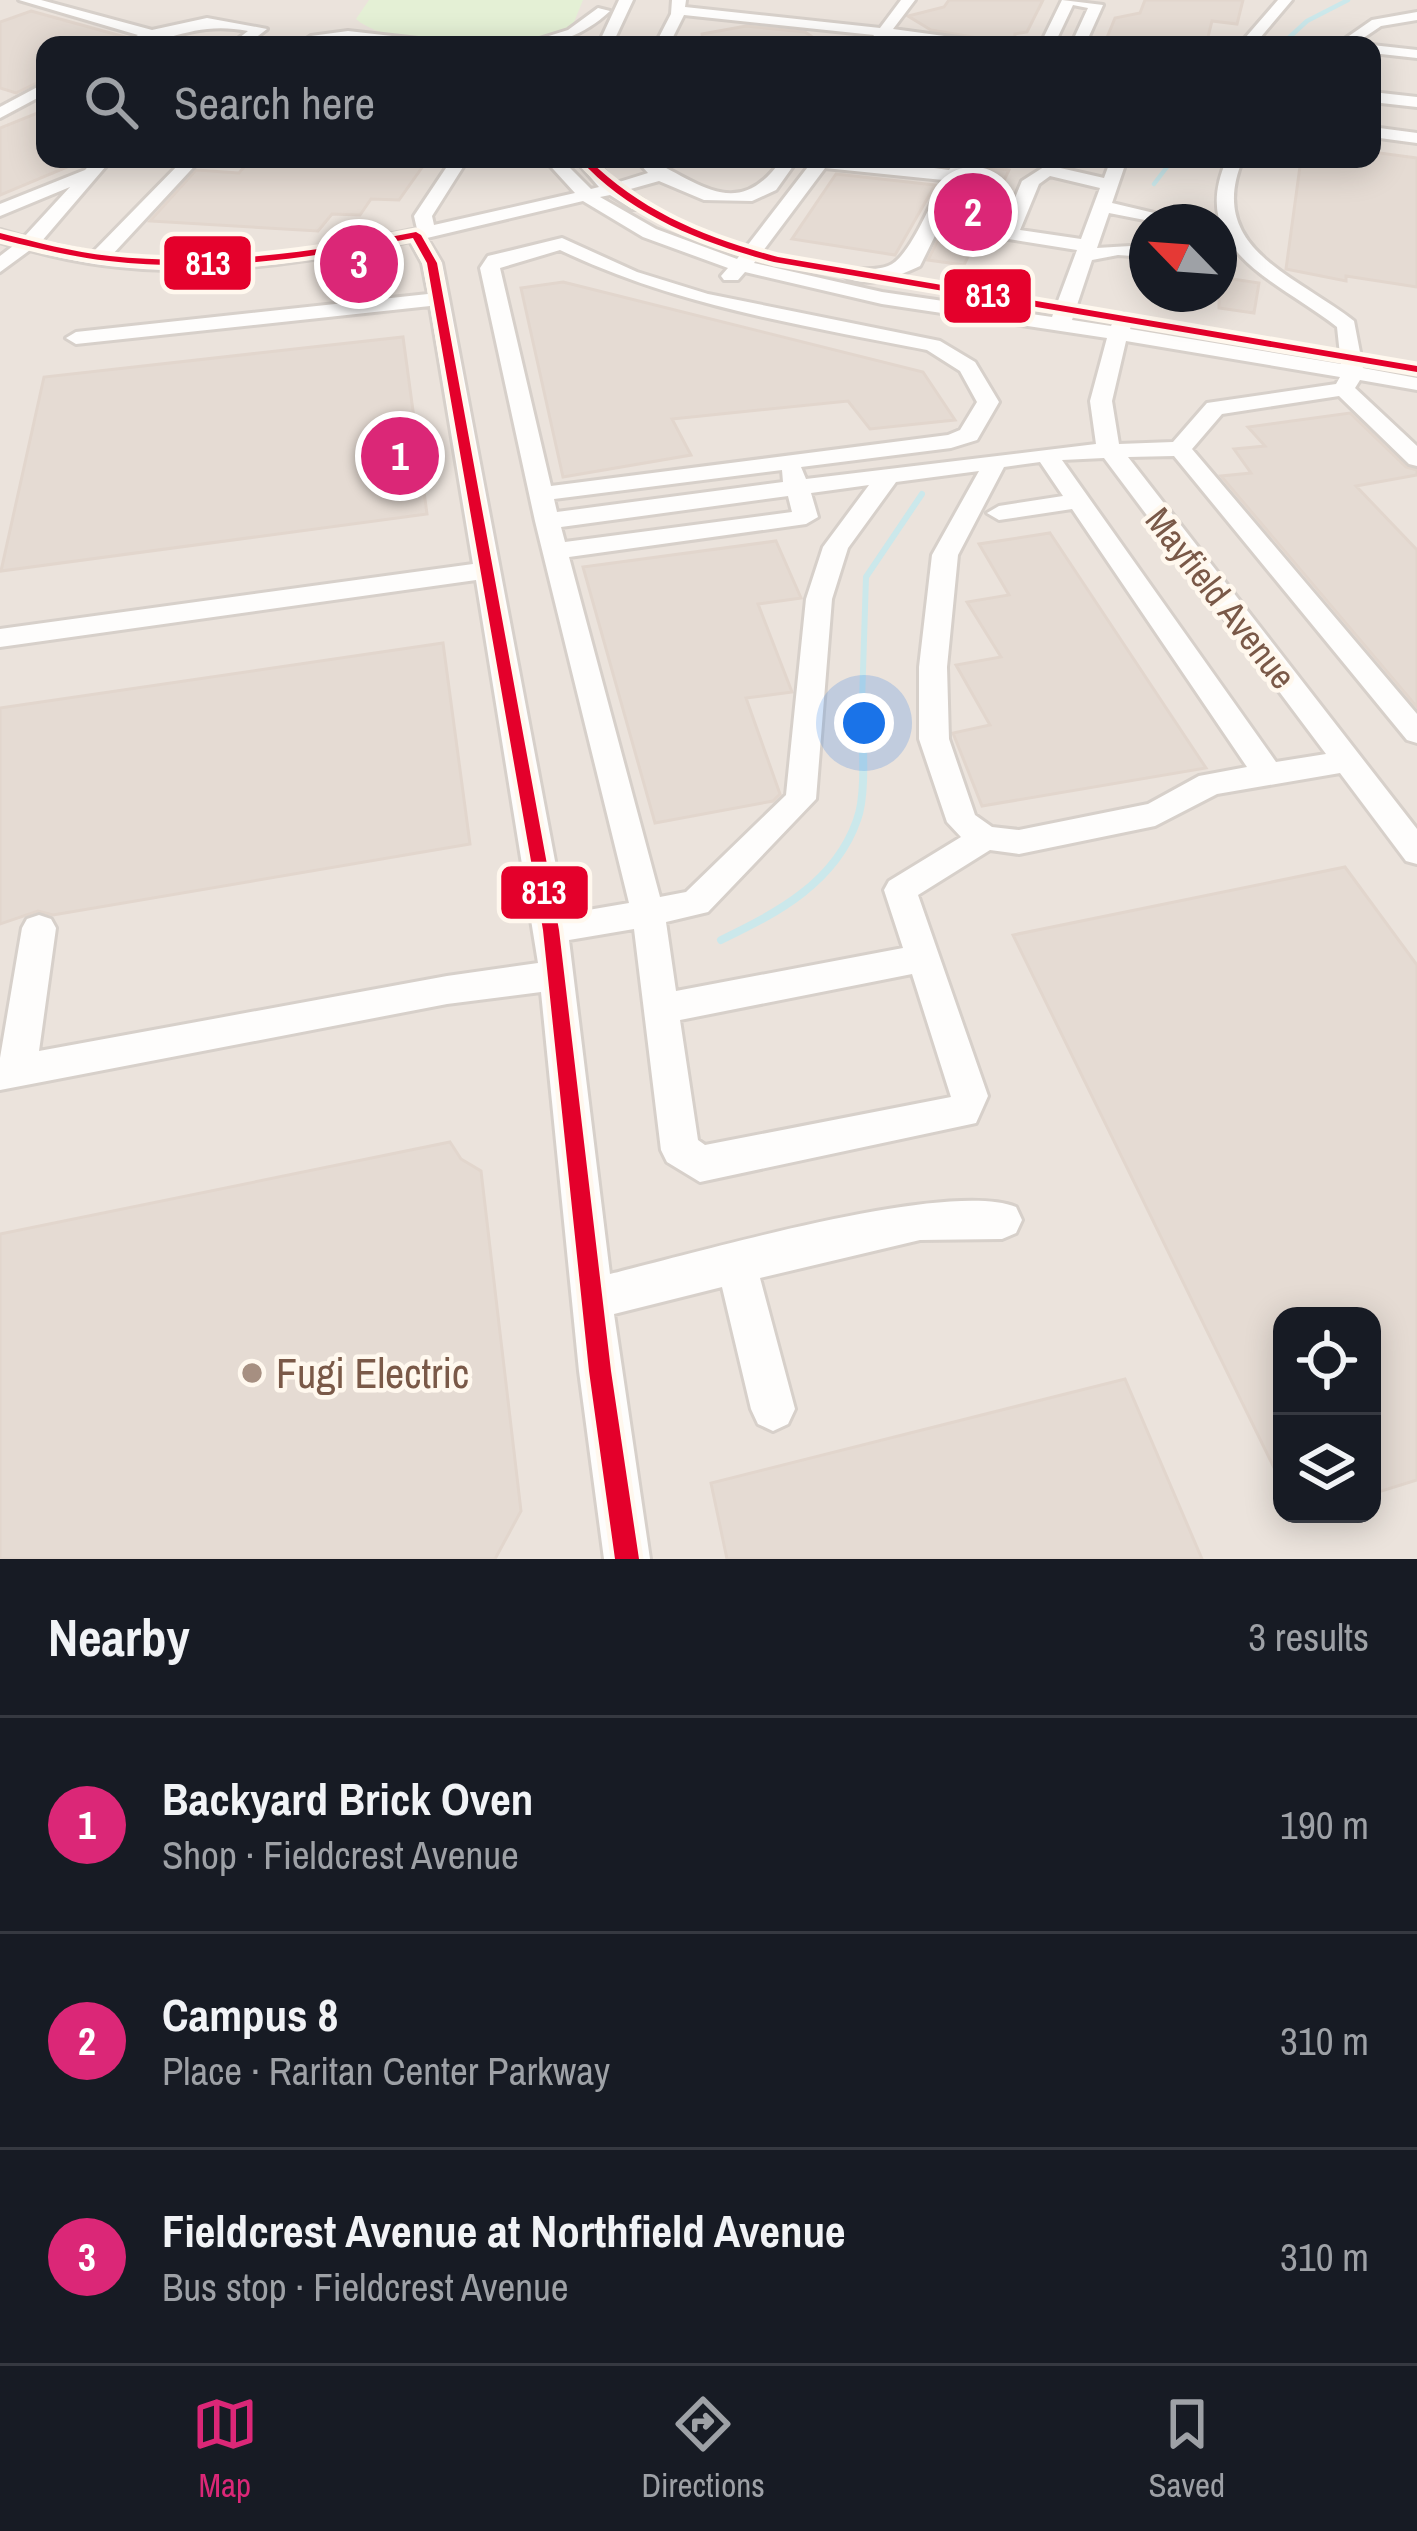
<!DOCTYPE html>
<meta charset="utf-8">
<style>
:root{--surface:#171b24;--page:#242831;--text:#f1f3f6;--muted:#9ea1a6;--line:#363941;--accent:#db2777}
body{margin:0;font-family:"Archivo Narrow",sans-serif;background:var(--page);color:var(--text)}
.controls{position:absolute;right:36px;bottom:36px;display:grid;overflow:hidden;border-radius:24px;box-shadow:0 6px 30px #0003}
.controls button{width:108px;height:108px;display:grid;place-items:center;padding:0;border:0;border-bottom:3px solid var(--line);background:var(--surface);color:var(--text);font:60px sans-serif}
.compass{position:absolute;left:1129px;top:204px;width:108px;height:108px;border-radius:50%;background:var(--surface);box-shadow:0 6px 30px #0003;rotate:295deg}
.you{position:absolute;left:864px;top:723px;width:42px;height:42px;margin:-30px;border:9px solid #fff;border-radius:50%;background:#1a73e8;box-shadow:0 0 0 18px #1a73e833}
.badge{display:grid;place-items:center;width:78px;height:78px;border-radius:50%;background:var(--accent);color:#fff;font-size:39px;font-weight:700}
.pin{position:absolute;translate:-50% -50%;border:6px solid #fff;box-shadow:0 3px 12px #0006}
.list{margin:0;padding:0;list-style:none}
h2{display:flex;justify-content:space-between;align-items:center;height:156px;margin:0;padding:0 48px;font-size:51px}
h2 small{font-size:39px;font-weight:400;color:var(--muted)}
.list li{display:grid;grid-template-columns:78px 1fr auto;gap:36px;align-items:center;box-sizing:border-box;height:216px;padding:0 48px;border-top:3px solid var(--line)}
.list b{display:block;font-size:45px;white-space:nowrap}
.list p{margin:0;font-size:39px;white-space:nowrap;color:var(--muted)}
.list em{font-size:39px;font-style:normal;color:var(--muted)}
.icon{flex:none;width:66px;height:66px;fill:none;stroke:currentColor;stroke-width:2;stroke-linecap:round;stroke-linejoin:round}
.map{position:relative;flex:none;width:1417px;height:1559px;overflow:hidden}
.search{position:absolute;background:var(--surface);box-shadow:0 6px 30px #0003;left:36px;right:36px;top:36px;height:132px;display:flex;align-items:center;gap:30px;box-sizing:border-box;padding:0 42px;border-radius:24px;color:var(--muted);font-size:45px}
.sheet{height:804px;background:var(--surface)}
nav{display:flex;justify-content:space-around;align-items:center;box-sizing:border-box;height:168px;border-top:3px solid var(--line);background:var(--surface);font-size:33px;color:var(--muted)}
nav a{display:grid;justify-items:center;gap:6px}
nav .on{color:var(--accent)}
.map>svg:first-child{display:block}
</style>
<div class="map">
<svg width="1417" height="1559" viewBox="0 0 1417 1559">
<rect width="100%" height="100%" fill="#f8f3ec"/>
<path fill="#ebe3dc" fill-rule="evenodd" d="M0,0H1417V1559H0ZM45,45H1372V159H45ZM1147,222H1219V294H1147ZM1282,1316H1372V1514H1282Z"/>
<path fill="#e4f0d5" d="M369,0H583L572,27C526,48 396,53 356,19Z"/>
<g fill="none" stroke-linecap="round" stroke-linejoin="round">
<path stroke="#cbe8eb" stroke-width="4.5" d="M1281,45L1307,21L1348,0
M1154,184L1173,159"/>
<path stroke="#cbe8eb" stroke-width="6" d="M862,702L866,577L922,494"/>
<path stroke="#cbe8eb" stroke-width="8" d="M721,940C777,913 835,883 857,820C868,791 861,732 862,699"/>
</g>
<path fill="#e5dbd3" stroke="#e2d6cd" stroke-width="3" d="M949,0H1043L1027,32L1015,34L1014,44L931,30L908,16L944,7Z
M1145,0H1243L1237,24L1212,21L1206,45H1104L1115,18L1140,13Z
M31,11L125,37L116,45H45V79L16,93L0,88V22Z
M746,26L805,32L824,45H703L702,34Z
M45,110V159L72,165L0,195V128Z
M1372,152L1417,158V287L1346,276V281L1286,269L1301,159H1372Z
M251,159H428L399,200L371,199L360,215L332,214L318,231L150,221L196,170L239,173Z
M975,165L1009,170L964,265L928,260Z
M836,174L935,185L895,255L792,239Z
M1219,277L1259,283L1254,313L1219,308Z
M563,282L923,372L955,420L870,429L848,401L672,419L691,455L563,477L521,288Z
M403,337L427,514L1,571L44,377Z
M1350,413L1406,467L1417,470V475L1356,486L1417,550V707L1221,476L1251,473L1234,449L1265,446L1248,427Z
M1050,533L1206,768L982,806L953,733L990,725L956,665L1001,657L967,602L1009,595L979,544Z
M776,541L801,598L758,604L792,692L746,698L780,794L773,801L655,823L583,567Z
M443,643L470,844L53,915L38,911L0,924V708Z
M1345,867L1417,965V1480L1372,1494V1316H1282V1484L1013,935Z
M450,1142L461,1159L481,1171L521,1511L495,1559H0V1234Z
M1125,1379L1202,1559H727L711,1483Z"/>
<g fill="none" stroke-linecap="round" stroke-linejoin="round">
<defs>
<path id="minor" d="M19,0H41L152,30L207,18L267,29L246,45H230L248,31C193,20 168,45 120,45L138,35Z
M619,0H633L612,45H598Z
M672,0H686L685,7L880,28L901,0H915L893,29L1010,45L887,37L881,45H867L874,35L684,15L669,45H655L671,14Z
M1062,0L1103,5L1085,45H1071L1088,8L1073,5L1054,45H1040Z
M1278,0H1292L1254,45H1239Z
M598,8L610,11C583,36 556,45 520,45L568,30Z
M1417,12V20L1381,26L1353,45H1336L1372,20Z
M348,31L436,41L443,45L348,40L298,45L311,36Z
M1372,45L1417,50V58L1372,53Z
M45,83V94L0,118V107Z
M1372,92L1417,97V107L1372,102Z
M1372,127L1417,133V143L1372,137Z
M95,159H112L41,242L92,253L184,159H201L111,256C212,272 318,250 417,229L414,216L452,159H468L432,216L434,225L575,193L544,159H561L591,189L599,187L575,159H592L616,183L648,173L640,164L648,159C699,182 738,223 782,159H798L776,190L752,201L704,200L659,181L627,190L644,201V209H632L610,195L600,197L656,229L737,259L814,159H866L949,170L957,159H973L920,266C897,277 865,290 842,275C856,266 872,272 888,266C909,259 931,202 943,180L825,168L754,263L882,292L1052,317L1077,250L1002,238L1000,234L1022,181L1047,165L1104,178L1111,159H1127L1112,203L1192,222H1155L1109,213L1097,248L1147,245V257L1118,255L1092,260L1072,320L1111,326L1116,316L1123,314L1133,320L1130,329L1341,364L1337,327C1277,280 1186,250 1227,159H1243C1205,248 1295,275 1354,321L1363,368L1417,378V390L1360,380L1355,388L1417,446V466L1409,464L1339,396L1222,414L1192,449L1417,714V743L1407,740L1174,456L1128,457L1417,829V864L1406,861L1340,773L1217,794L1155,826L1019,854L990,850L918,895L988,1096L976,1123L700,1182L667,1162L661,1150L634,929L569,940L610,1274C693,1254 946,1179 1016,1207L1022,1220L1016,1233L1002,1239L920,1240L760,1278L795,1409L788,1424L773,1431L758,1424L751,1409L722,1287L614,1314L650,1559H604L579,1371L541,992L447,1004L0,1090V1058L22,928L27,919L39,915L51,919L56,928L39,1051L447,976L538,963L476,580L0,647V629L473,564L430,306L76,344L66,338L76,332L428,294L422,263L410,241C284,268 155,286 30,250L0,272V256L13,246L0,242V230L24,237L70,187L0,216V204L85,170ZM1050,176L1100,188L1081,239L1020,230L1039,184ZM583,201L643,237L728,268L721,276L724,280H738L745,272L882,304L1107,338L1090,401L1096,444L806,479L801,467L951,448L977,440L999,402L975,362L940,341L708,294L637,272L562,238L488,256L480,268L535,521L629,903L565,914L449,299L442,263L427,238ZM560,250C677,306 801,325 927,350L960,371L977,402L960,430L948,435L551,486L500,268ZM1126,341L1340,377L1336,384L1207,403L1173,442L1119,444L1112,401ZM1104,458L1326,754L1276,762L1062,460ZM1040,462L1063,496L999,506L987,513L999,520L1072,509L1247,767L1199,776L1148,804L1019,830L992,827L975,815L949,739L947,667L958,555L1004,467ZM782,470L783,482L557,512L554,499ZM979,471L932,555L919,667V739L947,822L961,837L889,881L884,890L903,948L676,991L666,922L708,912L816,799L832,599L848,548L896,482ZM869,485L823,547L806,599L786,795L686,892L660,897L569,557L806,524L818,517L811,493ZM788,496L792,512L565,542L561,527ZM912,974L951,1097L705,1145L698,1140L680,1020Z"/>
</defs>
<use href="#minor" stroke="#d7d0ca" stroke-width="6"/>
<use href="#minor" fill="#fefdfc" fill-rule="evenodd"/>
<defs>
<path id="bus-1" d="M579,159H588C642,212 706,238 778,257L1417,366V372L774,262C700,242 632,216 579,159Z
M416,232L421,235L437,263L559,930L611,1371L639,1559H615L589,1371L543,930L427,263L413,238C312,258 212,273 109,261C72,257 36,248 0,239V233C36,242 72,252 110,256C213,267 314,252 416,232Z"/>
</defs>
<use href="#bus-1" stroke="#fff8ee" stroke-width="9"/>
<use href="#bus-1" fill="#e4002b" fill-rule="evenodd"/>
</g>
<circle fill="#a68f81" stroke="#fff8ee" stroke-width="4.5" cx="252" cy="1373" r="12"/>
<g text-anchor="middle" stroke-width="9" stroke-linejoin="round" paint-order="stroke">
<g font-size="36" fill="#7a5948" stroke="#fff8ee">
<text transform="translate(1221 598) rotate(52)" y="13">Mayfield Avenue</text>
</g>
<g font-size="42" fill="#7a5948" stroke="#fff8ee" text-anchor="start">
<text x="276" y="1388">Fugi Electric</text>
</g>
</g>
<g stroke="#fff8ee" stroke-width="4.5">
<rect x="162" y="234" width="91" height="58" rx="12" fill="#e4002b"/>
<rect x="942" y="267" width="91" height="58" rx="12" fill="#e4002b"/>
<rect x="499" y="864" width="91" height="57" rx="12" fill="#e4002b"/>
</g>
<g font-size="33" text-anchor="middle" font-weight="bold" fill="#fff">
<text x="208" y="275">813</text>
<text x="988" y="307">813</text>
<text x="544" y="904">813</text>
</g>
</svg>
<div class="controls">
<button><svg class="icon" aria-label="locate" viewBox="0 0 24 24"><circle cx="12" cy="12" r="6"/><path d="M12 2v4M12 18v4M2 12h4M18 12h4"/></svg></button>
<button><svg class="icon" aria-label="layers" viewBox="0 0 24 24"><path d="M12 4l9 5-9 5-9-5zM3 14l9 5 9-5"/></svg></button>
</div>
<svg class="compass" viewBox="-18 -18 36 36"><path d="M0-13l5 13h-10z" fill="#e53935"/><path d="M0 13l5-13h-10z" fill="#9ea1a6"/></svg>
<div class="you"></div>
<div class="pin badge" style="left:400px;top:456px">1</div>
<div class="pin badge" style="left:973px;top:212px">2</div>
<div class="pin badge" style="left:359px;top:264px">3</div>
<div class="search"><svg class="icon" aria-label="search" viewBox="0 0 24 24"><circle cx="10" cy="10" r="6"/><path d="M15 15l6 6"/></svg>Search here</div>
</div>
<section class="sheet">
<h2>Nearby<small>3 results</small></h2>
<ul class="list">
<li><span class="badge">1</span><div><b>Backyard Brick Oven</b><p>Shop · Fieldcrest Avenue</p></div><em>190 m</em></li>
<li><span class="badge">2</span><div><b>Campus 8</b><p>Place · Raritan Center Parkway</p></div><em>310 m</em></li>
<li><span class="badge">3</span><div><b>Fieldcrest Avenue at Northfield Avenue</b><p>Bus stop · Fieldcrest Avenue</p></div><em>310 m</em></li>
</ul>
</section>
<nav>
<a class="on"><svg class="icon" aria-label="map" viewBox="0 0 24 24"><path d="M3 6l6-2 6 2 6-2v14l-6 2-6-2-6 2zM9 4v14M15 6v14"/></svg>Map</a>
<a><svg class="icon" aria-label="directions" viewBox="0 0 24 24"><path d="M12 3l9 9-9 9-9-9zM9 14v-3h6M13 9l2 2-2 2"/></svg>Directions</a>
<a><svg class="icon" aria-label="saved" viewBox="0 0 24 24"><path d="M7 4h10v16l-5-4-5 4z"/></svg>Saved</a>
</nav>
